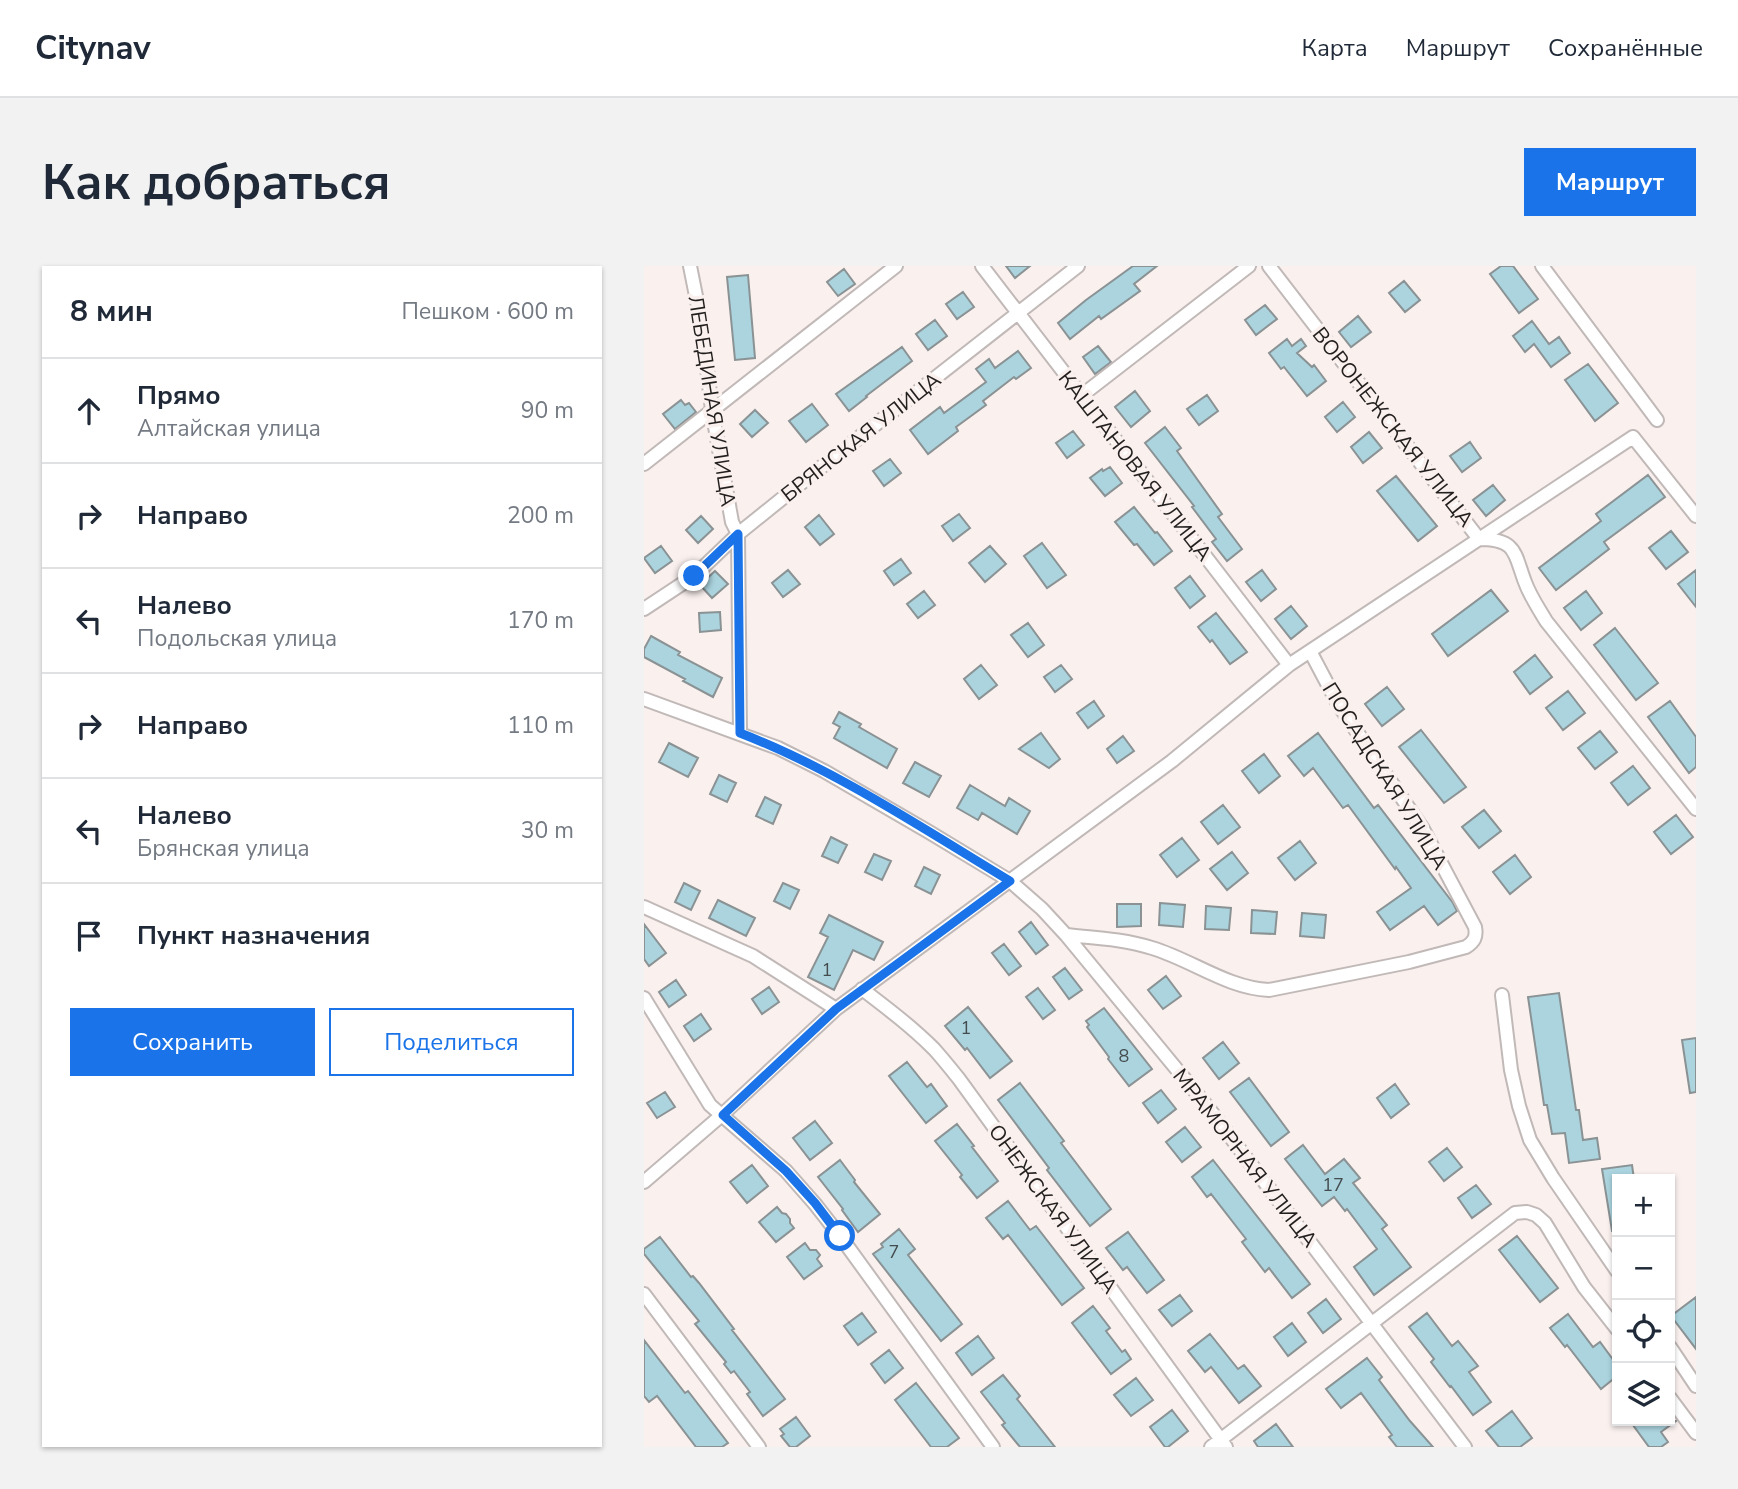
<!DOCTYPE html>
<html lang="ru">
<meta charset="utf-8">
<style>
:root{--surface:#fff;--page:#f2f2f3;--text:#1f2937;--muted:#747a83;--line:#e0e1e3;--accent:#1a73e8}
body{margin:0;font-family:"Nunito Sans",sans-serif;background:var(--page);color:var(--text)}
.controls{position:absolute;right:21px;bottom:21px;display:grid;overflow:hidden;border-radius:0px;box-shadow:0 2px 5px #0004}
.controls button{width:63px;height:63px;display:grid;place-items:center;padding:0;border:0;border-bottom:2px solid var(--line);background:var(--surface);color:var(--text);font:35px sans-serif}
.stop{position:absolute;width:21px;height:21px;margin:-16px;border:5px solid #1a73e8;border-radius:50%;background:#fff}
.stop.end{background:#1a73e8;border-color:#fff;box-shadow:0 2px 7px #0008}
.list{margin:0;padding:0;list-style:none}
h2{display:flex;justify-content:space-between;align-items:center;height:91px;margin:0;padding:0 28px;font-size:30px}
h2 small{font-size:23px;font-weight:400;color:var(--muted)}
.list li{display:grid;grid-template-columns:46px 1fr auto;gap:21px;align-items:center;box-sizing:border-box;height:105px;padding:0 28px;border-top:2px solid var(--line)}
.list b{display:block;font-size:26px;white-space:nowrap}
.list p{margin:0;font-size:23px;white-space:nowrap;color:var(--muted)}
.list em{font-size:23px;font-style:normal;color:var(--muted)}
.actions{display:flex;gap:14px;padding:21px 28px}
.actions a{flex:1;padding:16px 0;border:2px solid var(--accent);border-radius:0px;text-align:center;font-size:24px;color:var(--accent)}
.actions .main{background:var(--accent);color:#fff}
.icon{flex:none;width:38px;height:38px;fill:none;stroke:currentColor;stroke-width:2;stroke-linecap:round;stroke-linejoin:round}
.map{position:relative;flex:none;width:1052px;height:1181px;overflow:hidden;border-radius:0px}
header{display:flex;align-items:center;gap:42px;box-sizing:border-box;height:98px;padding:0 35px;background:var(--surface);border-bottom:2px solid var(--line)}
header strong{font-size:33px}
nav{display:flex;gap:38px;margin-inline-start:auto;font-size:24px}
.intro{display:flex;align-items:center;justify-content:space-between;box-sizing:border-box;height:168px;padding:0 42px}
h1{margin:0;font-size:49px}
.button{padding:18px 32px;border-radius:0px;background:var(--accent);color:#fff;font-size:24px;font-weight:700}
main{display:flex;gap:42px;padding:0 42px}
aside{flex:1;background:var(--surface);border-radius:0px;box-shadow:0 2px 5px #0004}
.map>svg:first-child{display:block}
</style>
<header>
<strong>Citynav</strong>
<nav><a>Карта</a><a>Маршрут</a><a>Сохранённые</a></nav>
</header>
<div class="intro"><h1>Как добраться</h1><a class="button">Маршрут</a></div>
<main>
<aside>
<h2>8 мин<small>Пешком · 600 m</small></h2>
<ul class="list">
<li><svg class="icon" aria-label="ahead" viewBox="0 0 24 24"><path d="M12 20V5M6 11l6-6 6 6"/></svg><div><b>Прямо</b><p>Алтайская улица</p></div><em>90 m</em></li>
<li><svg class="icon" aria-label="right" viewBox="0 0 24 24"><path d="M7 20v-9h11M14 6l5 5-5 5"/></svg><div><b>Направо</b></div><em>200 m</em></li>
<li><svg class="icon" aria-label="left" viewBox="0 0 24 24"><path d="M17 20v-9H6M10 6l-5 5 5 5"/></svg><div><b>Налево</b><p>Подольская улица</p></div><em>170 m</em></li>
<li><svg class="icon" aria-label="right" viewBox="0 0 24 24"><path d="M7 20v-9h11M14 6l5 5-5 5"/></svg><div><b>Направо</b></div><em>110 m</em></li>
<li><svg class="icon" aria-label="left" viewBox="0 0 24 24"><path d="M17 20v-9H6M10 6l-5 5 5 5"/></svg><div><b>Налево</b><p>Брянская улица</p></div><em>30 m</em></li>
<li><svg class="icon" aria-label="arrive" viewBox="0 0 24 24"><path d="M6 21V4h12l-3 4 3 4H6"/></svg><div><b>Пункт назначения</b></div></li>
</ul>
<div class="actions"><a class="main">Сохранить</a><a>Поделиться</a></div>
</aside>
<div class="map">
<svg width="1052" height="1181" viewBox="0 0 1052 1181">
<rect width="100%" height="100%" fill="#faf1ef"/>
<path fill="#abd4df" stroke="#8a9294" stroke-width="2" d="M362,0H386L371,12Z
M489,0H513L490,18L496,25L457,53L455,50L426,73L414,57L442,34Z
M857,0H869L894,33L875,47L846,8Z
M200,3L211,18L194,30L183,16Z
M104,9L111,92L91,94L83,11Z
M760,15L776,34L761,46L745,27Z
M319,26L330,41L313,53L302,38Z
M621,39L633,53L612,69L601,54Z
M714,50L727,66L707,81L695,66Z
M291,54L303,70L284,84L272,68Z
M888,55L905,78L915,71L926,87L907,101L890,78L881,86L869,70Z
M643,73L648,80L657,73L662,80L653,87L668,101L670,99L682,115L663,130L640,101L637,103L625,87Z
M454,80L467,96L451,108L439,91Z
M258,81L268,95L222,130L223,131L205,145L192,128Z
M374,85L387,102L372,113L370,111L339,135L342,139L312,161L314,165L284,188L266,164L296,141L300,147L342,116L332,103L345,93L351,102Z
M944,98L974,137L951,155L921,114Z
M491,125L506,145L487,161L471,141Z
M563,129L574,145L555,159L543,143Z
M37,134L41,139L45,137L52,146L31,163L19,148Z
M699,136L711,151L693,166L681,151Z
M168,138L184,159L162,176L145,155Z
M111,144L124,157L108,171L96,158Z
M521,161L537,182L533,185L578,248L574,251L598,283L583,295L568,276L572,273L548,241L550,240L501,177Z
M429,165L440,179L423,192L412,177Z
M725,166L738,182L719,197L707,181Z
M826,176L837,192L818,206L806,190Z
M246,193L257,207L240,220L229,205Z
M466,201L478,217L461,230L446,212L458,203L459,205Z
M1004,209L1021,231L960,276L965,283L912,324L895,302L957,255L952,248Z
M752,210L793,260L774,275L733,225Z
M849,219L861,234L842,250L829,234Z
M490,241L511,267L513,266L528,285L510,299L493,278L490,279L471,256Z
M315,248L326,262L309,275L298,260Z
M175,249L190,268L176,279L161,261Z
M57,250L69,263L54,277L42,264Z
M1027,265L1044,286L1022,303L1005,282Z
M398,277L422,309L403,322L380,290Z
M17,280L28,295L11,307L0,292Z
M346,280L362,298L341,316L325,297Z
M257,293L267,307L250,319L240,305Z
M144,304L156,318L139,331L128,317Z
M618,304L632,323L617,335L602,316Z
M1052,304V341L1034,318Z
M71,305L84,318L68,332L56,319Z
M546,310L561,330L546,342L531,322Z
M847,324L864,345L804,390L788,368Z
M280,325L291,339L274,352L263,338Z
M942,325L958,347L937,364L920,342Z
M647,340L663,360L647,373L631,353Z
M76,346L77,364L56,366L55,347Z
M572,347L603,386L586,398L568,374L566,376L554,361Z
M384,357L400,379L384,391L367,369Z
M971,362L1014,417L992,434L950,379Z
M7,370L36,386L34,389L78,412L69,431L39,415L41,413L0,391V383Z
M891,389L908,411L886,428L870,406Z
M337,399L353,419L335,433L320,413Z
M417,399L428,413L411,426L400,411Z
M743,421L760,443L738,460L721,438Z
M924,425L941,447L919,464L902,442Z
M450,435L460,450L444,462L433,447Z
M1026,435L1052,471V501L1045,507L1004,451Z
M195,446L217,458L215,461L253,483L243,502L190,472L196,461L189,457Z
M777,464L822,521L800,537L755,481Z
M956,465L973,486L951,503L934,482Z
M397,467L416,493L405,502L375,483Z
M674,467L730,542L734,539L809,637L813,645L794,659L780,640L746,664L733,646L767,622L752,601L751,603L704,539L699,542L669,502L660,510L644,490Z
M479,470L490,485L473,497L463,483Z
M25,477L54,492L44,511L15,496Z
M620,488L636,510L615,527L598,505Z
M271,496L297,510L285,531L259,517Z
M989,500L1006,522L984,539L967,517Z
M75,509L92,517L83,536L66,528Z
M326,519L361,540L365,532L386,545L373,568L338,547L334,554L313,542Z
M121,531L137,539L129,558L112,550Z
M579,539L596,561L574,578L557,556Z
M840,544L857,565L835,582L818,561Z
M1032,549L1049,571L1027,588L1010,566Z
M187,571L203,579L194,597L178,590Z
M538,572L555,594L533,611L516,589Z
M656,575L672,597L651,614L634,592Z
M588,586L604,607L583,624L566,603Z
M230,588L247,595L238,614L221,606Z
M871,589L887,611L866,628L849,606Z
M280,601L296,609L287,628L271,620Z
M40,617L56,625L47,644L31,636Z
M139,617L155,624L146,643L130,635Z
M74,634L111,652L102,670L65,652Z
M516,637L541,639L539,661L515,659Z
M473,638H497V660L473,661Z
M562,640L587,642L585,664L561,663Z
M608,644L633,646L631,668L607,667Z
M658,647L682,649L680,672L656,670Z
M185,649L239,676L230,694L209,684L190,724L164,711L184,671L176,667Z
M387,656L404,679L392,688L375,666Z
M0,658L22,687L5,700L0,693Z
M360,678L377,700L365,709L348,687Z
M421,702L438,724L425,733L409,711Z
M522,710L537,730L519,743L504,724Z
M32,714L42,729L25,741L15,726Z
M125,721L135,736L118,748L108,733Z
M394,722L411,744L399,753L382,731Z
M915,727L932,844H935L939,874L953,872L956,893L925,897L921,867L908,868L903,839H900L884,731Z
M324,741L368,795L346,812L323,782L321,784L301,760Z
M460,742L508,803L485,820L464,793L465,791L443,761L445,759L442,755Z
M57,748L67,763L50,775L40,760Z
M1052,772V826L1046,827L1038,774Z
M579,776L595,797L575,813L559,792Z
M263,796L283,821L287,818L303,840L282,857L245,810Z
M605,812L645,866L627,880L586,826Z
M376,817L420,875L417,877L467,943L446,960L403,904L405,902L354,834Z
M751,818L765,838L747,852L733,832Z
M517,824L532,843L514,857L499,837Z
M21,826L31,841L13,852L3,837Z
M171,855L188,877L166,894L149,872Z
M313,858L330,880L328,881L354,915L333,932L316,911L318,909L291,875Z
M541,861L557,881L538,896L522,876Z
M659,879L681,908L700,893L716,912L709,917L743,959L738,963L767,1001L730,1029L710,1001L733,983L703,943L701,945L690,931L678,940L641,893Z
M803,882L818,901L800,915L785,896Z
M196,894L211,914L210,916L236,948L214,966L198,944L199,943L174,911Z
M569,894L666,1018L648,1032L625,1002L621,1006L598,976L602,973L567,928L563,931L548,911Z
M108,899L124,920L103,937L86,916Z
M988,899L990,913H973V965H968L958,903Z
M832,919L847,938L828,952L814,932Z
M364,935L386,964L392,960L440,1022L418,1039L364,969L359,973L342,952Z
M133,941L138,947L142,948L146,953V957L150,962L132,976L115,956Z
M255,963L271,983L264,989L318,1058L297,1075L229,988L239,981L237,978Z
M484,966L520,1014L503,1027L483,1001L479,1004L462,982Z
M873,970L914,1022L896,1036L855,984Z
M16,971L47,1011L49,1010L55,1017L90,1063L88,1064L141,1133L119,1150L103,1128L106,1126L90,1105L87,1107L80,1098L82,1096L51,1058L55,1055L0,988V983Z
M161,977L166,984H172L176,989L173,993L178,1000L160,1013L143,991Z
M536,1029L548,1045L528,1060L515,1044Z
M1052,1031V1083L1027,1050Z
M682,1033L697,1053L679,1067L664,1047Z
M449,1040L466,1062L462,1065L478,1086L481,1084L487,1093L467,1108L428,1057Z
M218,1047L232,1066L214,1079L200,1060Z
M783,1047L808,1080L814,1075L834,1100L825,1106L847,1136L829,1149L807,1120L806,1121L787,1096L790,1093L765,1061Z
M924,1048L949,1081L956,1076L973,1099V1110L957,1123L923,1079L921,1081L906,1062Z
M648,1057L662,1076L644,1090L630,1071Z
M566,1068L594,1103L600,1099L617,1120L595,1137L567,1101L561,1106L544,1085Z
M334,1070L350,1092L328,1109L312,1087Z
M0,1074L41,1127L44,1125L84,1177L78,1181H52L13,1130L5,1136L0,1130Z
M245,1084L259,1102L241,1117L227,1098Z
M723,1092L738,1111L735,1114L766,1155L789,1181H753L745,1171L748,1169L717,1127L697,1142L682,1123Z
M359,1109L376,1130L373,1133L411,1181H376L358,1159L361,1157L337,1126Z
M492,1112L509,1134L487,1150L470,1129Z
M272,1117L315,1172L303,1181H287L251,1134Z
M528,1144L544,1165L524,1181H521L506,1161Z
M868,1145L888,1172L876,1181H855L842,1165Z
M152,1151L166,1170L152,1181H146L137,1170L140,1168L136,1163Z
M986,1155H1032L1017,1166L1024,1176L1017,1181H1005Z
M632,1158L649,1181H614L610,1175Z"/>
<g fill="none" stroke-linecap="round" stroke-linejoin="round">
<defs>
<path id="minor" d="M46,0L58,60L68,144L88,256L94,268L96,467
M338,0L645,399
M625,0L835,273C873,273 870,287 881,316C886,330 895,343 902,355L1052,543
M898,0L1013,154
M437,130L605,0
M0,198L252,0
M0,343L50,310L94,268L171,206L434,0
M0,433L134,482L180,505L285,566L366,615L398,643L422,669L563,840L821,1181
M0,641L109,690L192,743
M422,669C451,672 480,673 508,682C548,694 583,722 625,724L765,696L822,681C830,676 833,671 831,661L779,563L694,438L666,385
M218,723C243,742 268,761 290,783C299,793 307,803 315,813L582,1181
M858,729L867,804L875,840L886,874L909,912L973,1005
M0,732L66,839L142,905L171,938L196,970L349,1181
M0,916L79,848L192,743L528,495L645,399L989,171L1052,250
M0,1028L115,1181
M1026,1081L1052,1120
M1026,1132L1052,1167
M567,1181L871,947L883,946L892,949L901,957L940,1021L973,1063"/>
</defs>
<use href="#minor" stroke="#c1b9b7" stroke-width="16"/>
<use href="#minor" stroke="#fff" stroke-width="12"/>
</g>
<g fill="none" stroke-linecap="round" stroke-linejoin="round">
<path stroke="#1a73e8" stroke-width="9" d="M50,310L94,268L96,467C192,504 278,562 366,615L192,743L79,849L142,905L171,937L196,970"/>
</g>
<g text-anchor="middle" stroke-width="7" stroke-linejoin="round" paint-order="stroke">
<g font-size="18" fill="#444c4e">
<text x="183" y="710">1</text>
<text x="322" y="768">1</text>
<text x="480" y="796">8</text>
<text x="689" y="925">17</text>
<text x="250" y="992">7</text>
</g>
<g font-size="21" fill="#221f1e" stroke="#faf1ef">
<text transform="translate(68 135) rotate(81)" y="7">ЛЕБЕДИНАЯ УЛИЦА</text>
<text transform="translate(749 161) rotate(52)" y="7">ВОРОНЕЖСКАЯ УЛИЦА</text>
<text transform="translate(217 171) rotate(-38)" y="7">БРЯНСКАЯ УЛИЦА</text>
<text transform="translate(491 200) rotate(52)" y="7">КАШТАНОВАЯ УЛИЦА</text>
<text transform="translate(741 510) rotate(58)" y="7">ПОСАДСКАЯ УЛИЦА</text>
<text transform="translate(601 892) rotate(52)" y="7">МРАМОРНАЯ УЛИЦА</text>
<text transform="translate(409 943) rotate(54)" y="7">ОНЕЖСКАЯ УЛИЦА</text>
</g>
</g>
</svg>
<div class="controls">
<button>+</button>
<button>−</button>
<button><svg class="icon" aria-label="locate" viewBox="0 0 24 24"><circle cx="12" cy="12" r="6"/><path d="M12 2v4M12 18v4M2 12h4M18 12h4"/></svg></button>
<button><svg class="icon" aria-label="layers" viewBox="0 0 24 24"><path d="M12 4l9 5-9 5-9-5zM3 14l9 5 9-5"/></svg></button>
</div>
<div class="stop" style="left:196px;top:970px"></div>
<div class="stop end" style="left:50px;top:310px"></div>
</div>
</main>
